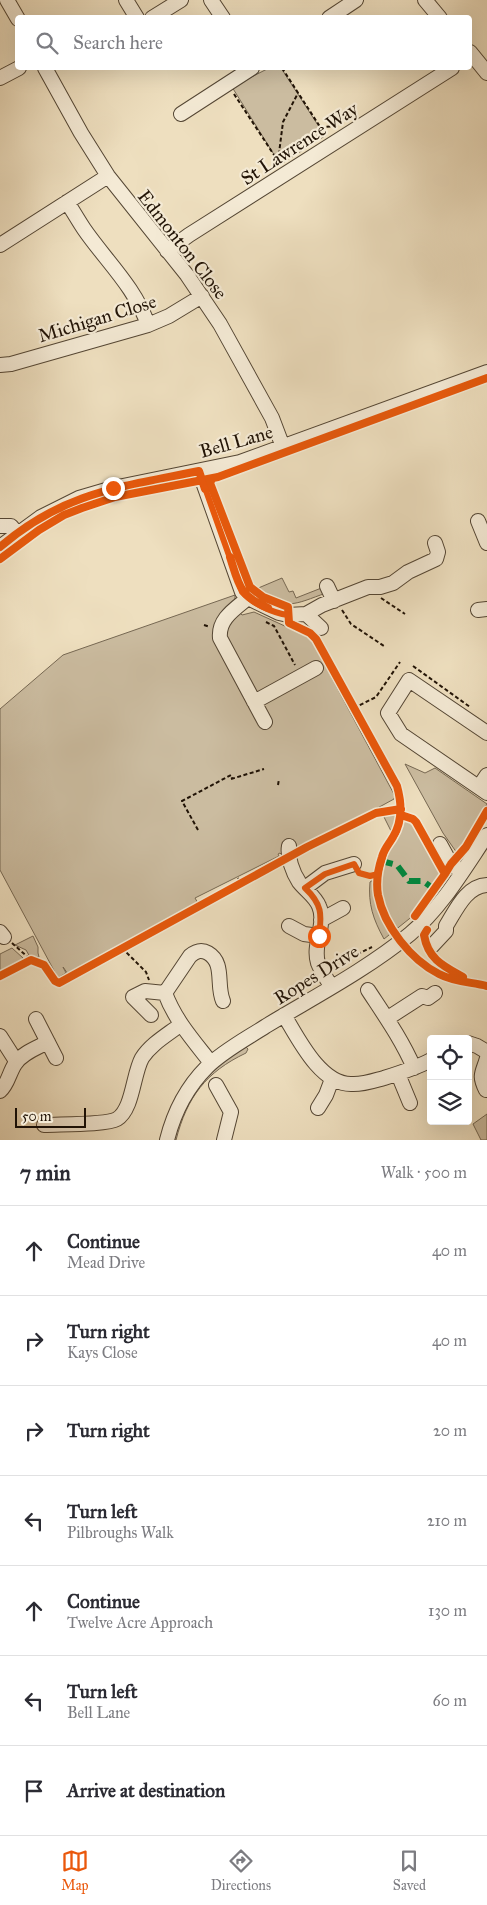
<!DOCTYPE html>
<meta charset="utf-8">
<style>
:root{--surface:#fff;--page:#f2f2f3;--text:#2b2b33;--muted:#7c7c81;--line:#e1e1e2;--accent:#ea580c}
body{margin:0;font-family:"IM FELL Great Primer",serif;background:var(--page);color:var(--text)}
.controls{position:absolute;right:15px;bottom:15px;display:grid;overflow:hidden;border-radius:5px;box-shadow:0 5px 20px #0002}
.controls button{width:45px;height:45px;display:grid;place-items:center;padding:0;border:0;border-bottom:1px solid var(--line);background:var(--surface);color:var(--text);font:25px sans-serif}
.scale{position:absolute;left:15px;bottom:12px;width:71px;box-sizing:border-box;padding-left:5px;border:2px solid #211306;border-top:0;font-size:14px;line-height:18px;white-space:nowrap;color:#211306;-webkit-text-stroke:4px #f4ead5;paint-order:stroke}
.stop{position:absolute;width:15px;height:15px;margin:-11px;border:4px solid #ea580c;border-radius:50%;background:#fff}
.stop.end{background:#ea580c;border-color:#fff;box-shadow:0 1px 5px #0008}
.list{margin:0;padding:0;list-style:none}
h2{display:flex;justify-content:space-between;align-items:center;height:65px;margin:0;padding:0 20px;font-size:21px}
h2 small{font-size:16px;font-weight:400;color:var(--muted)}
.list li{display:grid;grid-template-columns:32px 1fr auto;gap:15px;align-items:center;box-sizing:border-box;height:90px;padding:0 20px;border-top:1px solid var(--line)}
.list b{display:block;font-size:19px;white-space:nowrap}
.list p{margin:0;font-size:16px;white-space:nowrap;color:var(--muted)}
.list em{font-size:16px;font-style:normal;color:var(--muted)}
.icon{flex:none;width:28px;height:28px;fill:none;stroke:currentColor;stroke-width:2;stroke-linecap:round;stroke-linejoin:round}
.map{position:relative;flex:none;width:487px;height:1140px;overflow:hidden}
.search{position:absolute;background:var(--surface);box-shadow:0 5px 20px #0002;left:15px;right:15px;top:15px;height:55px;display:flex;align-items:center;gap:12px;box-sizing:border-box;padding:0 18px;border-radius:5px;color:var(--muted);font-size:19px}
.sheet{height:695px;background:var(--surface)}
nav{display:flex;justify-content:space-around;align-items:center;box-sizing:border-box;height:70px;border-top:1px solid var(--line);background:var(--surface);font-size:14px;color:var(--muted)}
nav a{display:grid;justify-items:center;gap:2px}
nav .on{color:var(--accent)}
.map>svg:first-child{display:block}
</style>
<div class="map">
<svg width="487" height="1140" viewBox="0 0 487 1140">
<rect width="100%" height="100%" fill="#eedfbf"/>
<filter id="stains"><feTurbulence type="fractalNoise" baseFrequency=".004" numOctaves="4"/><feColorMatrix values="0 0 0 0 .2 0 0 0 0 .09 0 0 0 0 .02 0 0 0 .5 -.17"/></filter>
<radialGradient id="worn" r=".72"><stop offset=".6" stop-color="#630" stop-opacity="0"/><stop offset="1" stop-color="#630" stop-opacity=".3"/></radialGradient>
<path fill="#cbbca0" stroke="#766853" d="M269,68H281L325,136L278,166V161L232,87Z
M282,578L289,592L293,591L296,598L324,587L326,593C295,604 285,612 256,589Z
M235,595V599L231,603L242,615L254,612L298,632L311,639L395,796L394,799L328,835L283,856L280,853L278,854L279,856L195,898L199,905L68,974L63,967L66,973L58,978L0,870V709L63,655Z
M405,764L425,773L435,768L487,804L473,830L457,853L443,833Z
M390,811L418,817L446,870L414,915L384,939C373,919 368,904 370,882L380,876L385,856L395,839L382,813Z
M33,936L38,947V953L39,957H30L26,950L15,945Z
M12,948L23,958L18,963L0,971V954Z
M245,1046L248,1049L246,1053C206,1072 187,1097 176,1140H173L190,1097L213,1069Z
M487,1114V1140H481L473,1124Z"/>
<g fill="none" stroke-linecap="round" stroke-linejoin="round">
<defs>
<path id="minor" d="M7,0L18,19
M126,0L137,18
M211,0L223,18
M425,0L440,18
M152,18L181,0
M329,18L356,0
M470,52L487,73
M45,68L81,133L108,176L187,275L220,324L272,418L283,447
M0,78L19,68
M181,114L252,68
M67,202C73,211 78,220 84,229C106,261 135,287 148,325
M0,245L108,176
M167,251L189,235L452,68
M0,365L11,364L148,325L169,316L202,296
M199,471L242,592L248,598L279,613L288,615L306,614L322,605L368,587H380L393,583L408,572L436,559L438,552L435,543
M478,521L487,543
M0,526H11L17,533
M0,547L41,517L79,498L113,488L240,462L487,372
M327,586L334,601
M248,598C235,609 218,619 220,638L265,722
M478,610L487,609
M306,614L321,628
M254,702L316,668
M487,733L409,680L388,713L401,734L487,793
M479,787L487,775
M440,844L451,864L462,872
M289,846C287,857 293,873 299,882C306,891 315,896 319,906C327,924 312,944 318,963C321,971 327,979 331,986
M305,888L325,873L354,864
M321,920L343,908
M289,926L304,934L319,936
M0,932L4,937
M432,946L446,931V926C456,910 466,886 487,885
M368,990C385,1016 402,1040 414,1068
M165,993L190,956C196,951 201,949 208,953C225,963 216,985 223,1001
M151,1015L133,997L145,991L165,993C175,1020 193,1040 211,1063
M284,1015C298,1038 320,1084 351,1084C362,1085 373,1081 384,1078C400,1073 416,1068 431,1060
M388,1018L422,996L428,998L435,993
M36,1019L56,1058
M0,1036L16,1061
M468,1043L477,1046L487,1052
M398,1074L410,1103
M216,1085L231,1112L224,1140
M486,1090C478,1074 483,1073 487,1058
M0,1091C8,1084 9,1073 15,1064C22,1053 37,1048 48,1042
M318,1108L326,1095L332,1079
M44,1125C59,1124 107,1125 117,1119C133,1109 133,1074 142,1058C151,1044 167,1035 180,1025
M167,1140C174,1112 186,1088 207,1067C223,1051 246,1039 266,1026C314,997 366,970 410,934C442,907 464,869 487,835"/>
</defs>
<use href="#minor" stroke="#544634" stroke-width="16"/>
<path stroke="#211306" stroke-width="2" stroke-dasharray="4 2.5" stroke-linecap="butt" d="M282,68L326,136
M234,94L278,161L275,166
M320,127L338,126
M278,161L283,122L298,93
M381,598L405,614
M342,610L351,624L384,646
M266,622L274,626L295,665
M204,625L210,627
M327,666L329,660
M413,666L470,707
M354,708L376,697L400,662
M231,779L264,769
M278,785L279,779
M198,830L182,801L231,775L232,778
M361,874L370,875L378,874
M238,878L241,884
M12,943L31,960
M122,948L146,972L149,980
M334,966L372,947
M293,996L313,980"/>
<use href="#minor" stroke="#f4ead5" stroke-width="14"/>
<path stroke="#00873e" stroke-width="6" stroke-dasharray="12 6" stroke-linecap="butt" d="M381,861L397,865L409,881H423L434,889"/>
<defs>
<path id="cycleway" d="M212,479L210,483L250,587L263,597L288,607L289,623L310,633L316,639L397,786C402,804 403,821 393,837C389,844 384,849 382,857C378,869 376,883 378,895C384,926 411,960 439,974C454,982 471,982 487,986
M0,547C64,492 120,487 199,471L205,489
M230,557C239,585 239,596 268,608
M0,559L39,530L64,515L82,508L115,497L218,477L487,378
M401,815L413,819L416,822L445,874L415,916
M445,874L451,864L466,847L487,811
M427,930L424,935C428,959 443,966 463,977
M0,976L31,960L44,965L55,981L59,983L307,847L376,813L401,809"/>
</defs>
<use href="#cycleway" stroke="#f4ead5" stroke-width="11"/>
<use href="#cycleway" stroke="#e8590c" stroke-width="8"/>
</g>
<g fill="none" stroke-linecap="round" stroke-linejoin="round">
<path stroke="#ea580c" stroke-width="6" d="M113,488L199,471L242,592C253,604 273,613 288,615V622L310,633L316,639L397,786L401,803L400,821L396,833L385,850L378,874L370,876L359,873L354,864L325,874L305,888C322,904 322,914 319,936"/>
</g>
<g text-anchor="middle" stroke-width="4.5" stroke-linejoin="round" paint-order="stroke">
<g font-size="19" fill="#211306" stroke="#f4ead5">
<text transform="translate(299 143) rotate(-33)" y="7">St Lawrence Way</text>
<text transform="translate(183 244) rotate(52)" y="7">Edmonton Close</text>
<text transform="translate(97 318) rotate(-17)" y="7">Michigan Close</text>
<text transform="translate(236 441) rotate(-16)" y="7">Bell Lane</text>
<text transform="translate(316 974) rotate(-32)" y="7">Ropes Drive</text>
</g>
</g>
<rect width="100%" height="100%" filter="url(#stains)"/>
<rect width="100%" height="100%" fill="url(#worn)"/>
</svg>
<div class="controls">
<button><svg class="icon" aria-label="locate" viewBox="0 0 24 24"><circle cx="12" cy="12" r="6"/><path d="M12 2v4M12 18v4M2 12h4M18 12h4"/></svg></button>
<button><svg class="icon" aria-label="layers" viewBox="0 0 24 24"><path d="M12 4l9 5-9 5-9-5zM3 14l9 5 9-5"/></svg></button>
</div>
<div class="scale">50 m</div>
<div class="stop" style="left:319px;top:936px"></div>
<div class="stop end" style="left:113px;top:488px"></div>
<div class="search"><svg class="icon" aria-label="search" viewBox="0 0 24 24"><circle cx="10" cy="10" r="6"/><path d="M15 15l6 6"/></svg>Search here</div>
</div>
<section class="sheet">
<h2>7 min<small>Walk · 500 m</small></h2>
<ul class="list">
<li><svg class="icon" aria-label="ahead" viewBox="0 0 24 24"><path d="M12 20V5M6 11l6-6 6 6"/></svg><div><b>Continue</b><p>Mead Drive</p></div><em>40 m</em></li>
<li><svg class="icon" aria-label="right" viewBox="0 0 24 24"><path d="M7 20v-9h11M14 6l5 5-5 5"/></svg><div><b>Turn right</b><p>Kays Close</p></div><em>40 m</em></li>
<li><svg class="icon" aria-label="right" viewBox="0 0 24 24"><path d="M7 20v-9h11M14 6l5 5-5 5"/></svg><div><b>Turn right</b></div><em>20 m</em></li>
<li><svg class="icon" aria-label="left" viewBox="0 0 24 24"><path d="M17 20v-9H6M10 6l-5 5 5 5"/></svg><div><b>Turn left</b><p>Pilbroughs Walk</p></div><em>210 m</em></li>
<li><svg class="icon" aria-label="ahead" viewBox="0 0 24 24"><path d="M12 20V5M6 11l6-6 6 6"/></svg><div><b>Continue</b><p>Twelve Acre Approach</p></div><em>130 m</em></li>
<li><svg class="icon" aria-label="left" viewBox="0 0 24 24"><path d="M17 20v-9H6M10 6l-5 5 5 5"/></svg><div><b>Turn left</b><p>Bell Lane</p></div><em>60 m</em></li>
<li><svg class="icon" aria-label="arrive" viewBox="0 0 24 24"><path d="M6 21V4h12l-3 4 3 4H6"/></svg><div><b>Arrive at destination</b></div></li>
</ul>
</section>
<nav>
<a class="on"><svg class="icon" aria-label="map" viewBox="0 0 24 24"><path d="M3 6l6-2 6 2 6-2v14l-6 2-6-2-6 2zM9 4v14M15 6v14"/></svg>Map</a>
<a><svg class="icon" aria-label="directions" viewBox="0 0 24 24"><path d="M12 3l9 9-9 9-9-9zM9 14v-3h6M13 9l2 2-2 2"/></svg>Directions</a>
<a><svg class="icon" aria-label="saved" viewBox="0 0 24 24"><path d="M7 4h10v16l-5-4-5 4z"/></svg>Saved</a>
</nav>
